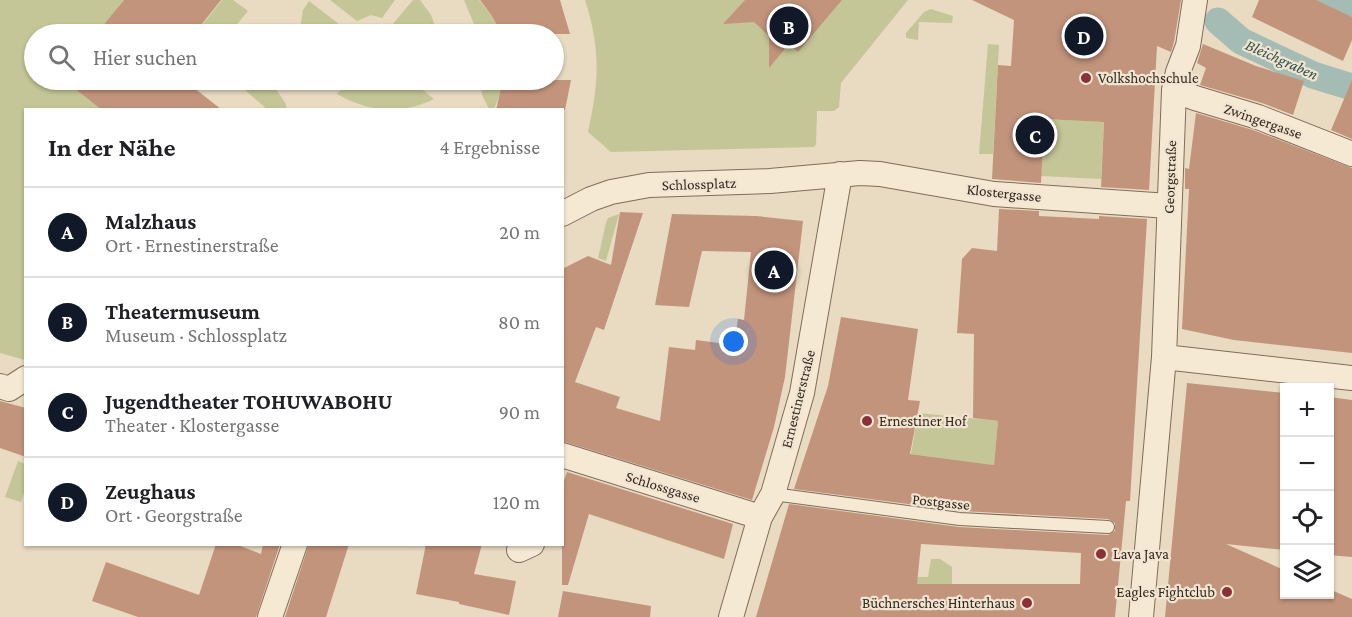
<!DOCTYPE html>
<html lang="de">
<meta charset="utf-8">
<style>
:root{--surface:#fff;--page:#f2f2f2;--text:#202124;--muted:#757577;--line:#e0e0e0;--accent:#111827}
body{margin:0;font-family:"Crimson Pro",serif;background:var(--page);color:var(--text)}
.controls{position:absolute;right:18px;bottom:18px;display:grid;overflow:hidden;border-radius:0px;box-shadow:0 2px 4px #0004}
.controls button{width:54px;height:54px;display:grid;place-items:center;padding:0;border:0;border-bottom:2px solid var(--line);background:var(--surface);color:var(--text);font:30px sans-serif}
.you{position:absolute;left:734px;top:342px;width:21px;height:21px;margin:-15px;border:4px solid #fff;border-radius:50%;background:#1a73e8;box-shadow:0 0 0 9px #1a73e833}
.badge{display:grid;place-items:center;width:39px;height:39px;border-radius:50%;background:var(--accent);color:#fff;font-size:20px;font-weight:700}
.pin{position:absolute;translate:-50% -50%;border:3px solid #fff;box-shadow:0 2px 6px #0006}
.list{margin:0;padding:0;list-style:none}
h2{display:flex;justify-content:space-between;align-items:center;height:78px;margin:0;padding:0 24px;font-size:26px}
h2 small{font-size:20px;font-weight:400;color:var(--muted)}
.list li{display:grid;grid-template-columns:39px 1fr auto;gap:18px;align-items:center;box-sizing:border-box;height:90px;padding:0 24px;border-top:2px solid var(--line)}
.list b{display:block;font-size:22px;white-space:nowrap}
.list p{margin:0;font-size:20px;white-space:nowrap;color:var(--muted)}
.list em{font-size:20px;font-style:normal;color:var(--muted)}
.icon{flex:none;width:33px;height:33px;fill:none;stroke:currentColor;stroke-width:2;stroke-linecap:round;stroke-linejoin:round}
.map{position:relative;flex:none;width:1352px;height:617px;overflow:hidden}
.search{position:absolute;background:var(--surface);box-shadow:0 2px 4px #0004;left:24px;top:24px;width:540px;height:66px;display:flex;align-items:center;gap:15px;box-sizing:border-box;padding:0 21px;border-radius:33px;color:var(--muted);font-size:22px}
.panel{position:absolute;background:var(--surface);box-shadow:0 2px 4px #0004;left:24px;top:108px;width:540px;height:438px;border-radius:0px}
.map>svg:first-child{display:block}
</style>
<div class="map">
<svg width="1352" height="617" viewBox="0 0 1352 617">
<rect width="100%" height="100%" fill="#e9dac2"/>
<path fill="#c4c697" d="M0,0H124L96,34H34V80H64L102,109L26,110L25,360L0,353Z
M222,0H233L248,11L229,34H195Z
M330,0H395L382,18L371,15L357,21Z
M413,0H420L431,15L438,34H396L392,25Z
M464,0H479L492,16L500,34H478Z
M585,0H908L841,83L839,107L834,111H817L816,144L814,147L611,152L588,132C599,82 601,50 585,0Z
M309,1L348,31L347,34H299L303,10Z
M931,9L953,16L952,23L919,22L918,40L906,38V33L924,12Z
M988,44L999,45L993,154H979Z
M233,80H270L286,104V108L267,109Z
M349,80H410L434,99C402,115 368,112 337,94Z
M480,80H503L501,92L494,109H489L482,95Z
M1044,119L1104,122L1101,179L1041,176Z
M619,214L606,261L598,258L606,223L608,218Z
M918,413L998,421L994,465L911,454Z
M18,461L25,464V490L21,502L5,497Z
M931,559H940L952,567V584H948L916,599L917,577H928Z"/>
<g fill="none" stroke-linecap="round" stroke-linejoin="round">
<path stroke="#a4bcb3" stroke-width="27" d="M1328,0L1352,11
M1218,21L1241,41L1313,75L1352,87"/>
</g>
<path fill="#c3947c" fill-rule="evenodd" d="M124,0H221L194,34H96Z
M480,0H560L570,34H501L492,16Z
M745,0H842L798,52L789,44L769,68V36L754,22L723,24Z
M972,0H1181L1174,42L1171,52L1157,46L1149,190L1101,187L1104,122L1044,119L1041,183L992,179L998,65L1011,66L1014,20Z
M1259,0H1316L1352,17V40L1343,61L1252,17Z
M1203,44L1256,66L1304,81L1293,115L1262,103L1200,85L1206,68L1197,63Z
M64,80H184L222,110H102Z
M503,80H571L565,110H496Z
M1352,80V139L1331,130Z
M1196,113L1253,130L1352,168V353L1234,340L1182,329L1189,189H1185V168L1189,169Z
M999,209L1039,211V216L1099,219V216L1147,219L1130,501H1126L1115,617H756L789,504L959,527L1108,535L1115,531V523L1108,519L961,511L794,489L828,386L841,317L918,329L908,400L920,401L910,454L994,465L998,421L973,418L974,334L957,333L962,259L972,248L997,251ZM921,544L1081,553L1080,584H917Z
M620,212L643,213L604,330L596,327L575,382L620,397L616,408L660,421L669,347L695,350L696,340L734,345L738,319L744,320L751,252L702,251L689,307L655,305L672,214L756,216L803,221L785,377L774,427L752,500L562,441V269L588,256L611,265Z
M1187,383L1284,393V550L1226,544L1284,570V594H1329V589L1352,599V617H1165Z
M1329,397L1352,400V557L1329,555Z
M0,401L26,408V457L0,448Z
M567,472L733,524L724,559L589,514L568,585H562V487Z
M216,544H235L261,554L263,544H280L256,617H138L92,601L106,562L199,595Z
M309,544H349L326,617H285Z
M426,544H482L474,574L516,581L509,615L459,604V602L416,594Z
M563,591L651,606L650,617H558Z"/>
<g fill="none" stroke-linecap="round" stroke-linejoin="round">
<defs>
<path id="lane" d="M773,494L960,519L1108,527"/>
<path id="street" d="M1174,90L1195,98L1258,117L1352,154
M562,214L591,199L611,192L649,185L770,181L860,173L880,174L994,194L1169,206
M1164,357L1352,378
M0,386L9,389L26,378
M562,455L760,517
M519,550L532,544
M270,617L295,544
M731,617L760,517L773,494L802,393L840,174
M1141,617L1164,357L1174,90L1178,72L1188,46L1195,0"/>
</defs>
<use href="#lane" stroke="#816c5b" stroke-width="14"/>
<use href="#street" stroke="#816c5b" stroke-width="26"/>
<use href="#lane" stroke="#f5e9d4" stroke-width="12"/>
<use href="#street" stroke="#f5e9d4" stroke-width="24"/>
</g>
<g fill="#8a3138" stroke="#f1e5d1" stroke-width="2">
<circle cx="1086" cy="78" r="6"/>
<circle cx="867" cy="421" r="6"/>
<circle cx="1101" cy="554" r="6"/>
<circle cx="1227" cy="592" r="6"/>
<circle cx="1027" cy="603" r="6"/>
</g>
<g text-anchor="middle" stroke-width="4.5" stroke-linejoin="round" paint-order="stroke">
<g font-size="15" fill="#32261e" stroke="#f1e5d1" text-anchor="start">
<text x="1098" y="83">Volkshochschule</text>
<text x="879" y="426">Ernestiner Hof</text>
<text x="1113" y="559">Lava Java</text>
<text x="1215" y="597" text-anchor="end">Eagles Fightclub</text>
<text x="1015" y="608" text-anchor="end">Büchnersches Hinterhaus</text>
</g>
<g font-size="15" fill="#32261e" stroke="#f1e5d1">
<text transform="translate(1263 121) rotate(19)" y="5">Zwingergasse</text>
<text transform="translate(1170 177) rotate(-88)" y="5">Georgstraße</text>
<text transform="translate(699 184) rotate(-2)" y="5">Schlossplatz</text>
<text transform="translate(1004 193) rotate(6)" y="5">Klostergasse</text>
<text transform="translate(798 399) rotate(-76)" y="5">Ernestinerstraße</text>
<text transform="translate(663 487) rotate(17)" y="5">Schlossgasse</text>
<text transform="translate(941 502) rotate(6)" y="5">Postgasse</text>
</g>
<g font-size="16" font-style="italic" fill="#2e504c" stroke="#f1e5d1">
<text transform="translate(1282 59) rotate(24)" y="6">Bleichgraben</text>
</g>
</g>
</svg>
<div class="controls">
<button>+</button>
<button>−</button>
<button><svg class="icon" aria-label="locate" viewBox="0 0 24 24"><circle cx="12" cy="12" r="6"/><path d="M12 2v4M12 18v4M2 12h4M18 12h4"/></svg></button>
<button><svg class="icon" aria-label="layers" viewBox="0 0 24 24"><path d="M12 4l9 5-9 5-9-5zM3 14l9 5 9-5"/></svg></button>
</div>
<div class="you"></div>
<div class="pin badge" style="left:774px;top:270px">A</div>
<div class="pin badge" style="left:789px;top:26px">B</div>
<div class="pin badge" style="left:1035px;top:135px">C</div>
<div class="pin badge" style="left:1084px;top:36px">D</div>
<div class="search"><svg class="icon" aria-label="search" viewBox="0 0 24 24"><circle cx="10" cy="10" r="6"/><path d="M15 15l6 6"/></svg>Hier suchen</div>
<section class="panel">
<h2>In der Nähe<small>4 Ergebnisse</small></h2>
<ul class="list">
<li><span class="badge">A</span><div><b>Malzhaus</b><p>Ort · Ernestinerstraße</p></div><em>20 m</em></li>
<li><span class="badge">B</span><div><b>Theatermuseum</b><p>Museum · Schlossplatz</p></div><em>80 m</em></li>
<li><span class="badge">C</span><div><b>Jugendtheater TOHUWABOHU</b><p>Theater · Klostergasse</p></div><em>90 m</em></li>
<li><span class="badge">D</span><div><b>Zeughaus</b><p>Ort · Georgstraße</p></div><em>120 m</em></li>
</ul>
</section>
</div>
